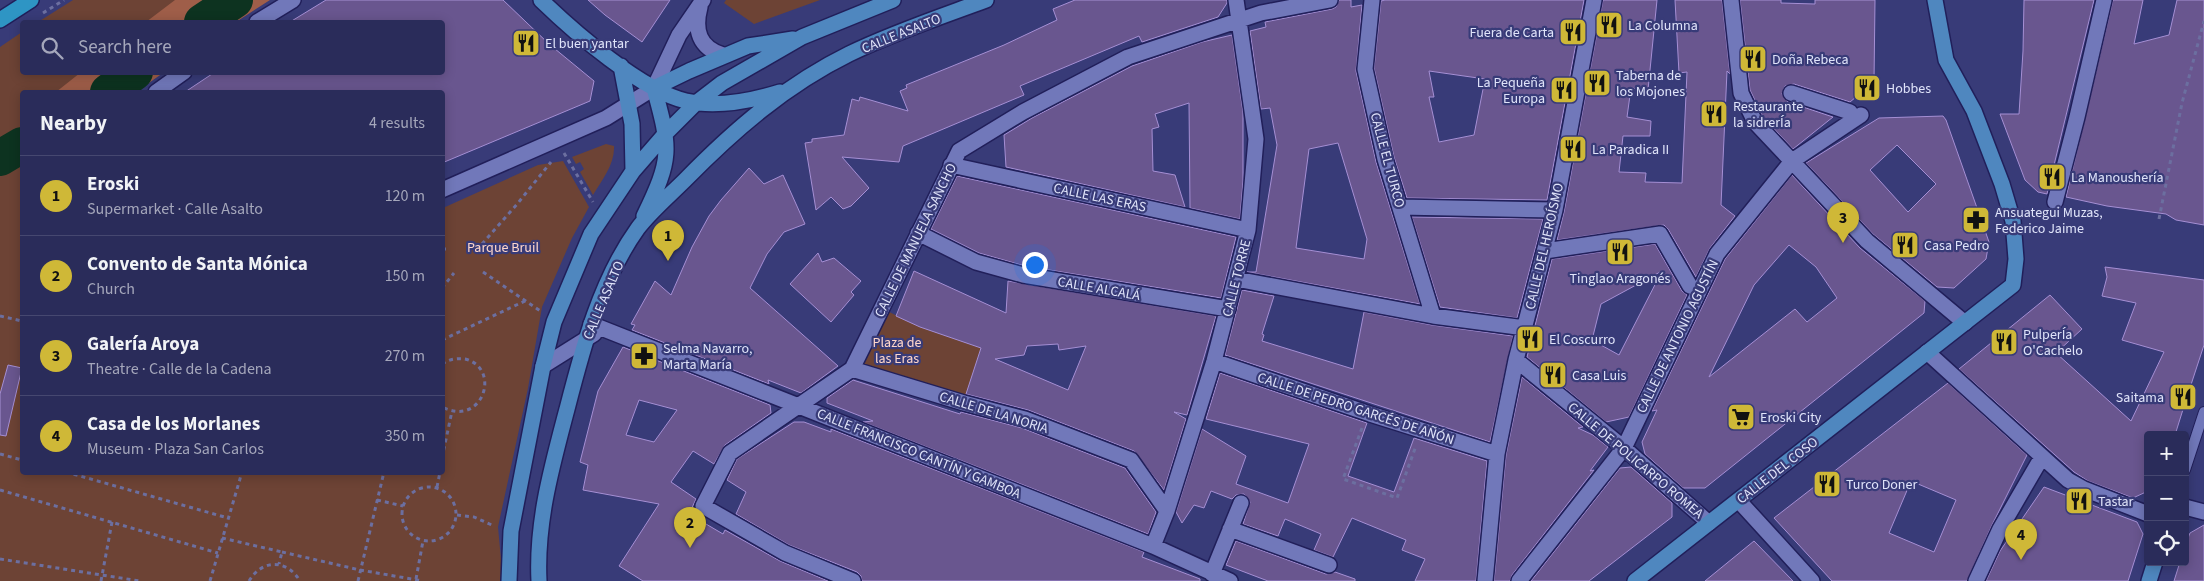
<!DOCTYPE html>
<meta charset="utf-8">
<style>
:root{--surface:#2a2c5a;--page:#363863;--text:#f1f3f6;--muted:#a5a7bb;--line:#464870;--accent:#cfb837}
body{margin:0;font-family:"Source Sans 3",sans-serif;background:var(--page);color:var(--text)}
.controls{position:absolute;right:15px;bottom:15px;display:grid;overflow:hidden;border-radius:5px;box-shadow:0 2px 12px #0003}
.controls button{width:45px;height:45px;display:grid;place-items:center;padding:0;border:0;border-bottom:1px solid var(--line);background:var(--surface);color:var(--text);font:25px sans-serif}
.you{position:absolute;left:1034px;top:264px;width:18px;height:18px;margin:-12px;border:4px solid #fff;border-radius:50%;background:#1a73e8;box-shadow:0 0 0 8px #1a73e833}
.badge{display:grid;place-items:center;width:32px;height:32px;border-radius:50%;background:var(--accent);color:#111;font-size:16px;font-weight:700}
.pin{position:absolute;translate:-50% -41px;filter:drop-shadow(0 1px 2px #0008)}
.pin::after{content:'';position:absolute;top:26px;width:18px;height:15px;background:inherit;clip-path:polygon(0 0,100% 0,50% 100%)}
.list{margin:0;padding:0;list-style:none}
h2{display:flex;justify-content:space-between;align-items:center;height:65px;margin:0;padding:0 20px;font-size:21px}
h2 small{font-size:16px;font-weight:400;color:var(--muted)}
.list li{display:grid;grid-template-columns:32px 1fr auto;gap:15px;align-items:center;box-sizing:border-box;height:80px;padding:0 20px;border-top:1px solid var(--line)}
.list b{display:block;font-size:19px;white-space:nowrap}
.list p{margin:0;font-size:16px;white-space:nowrap;color:var(--muted)}
.list em{font-size:16px;font-style:normal;color:var(--muted)}
.icon{flex:none;width:28px;height:28px;fill:none;stroke:currentColor;stroke-width:2;stroke-linecap:round;stroke-linejoin:round}
.map{position:relative;flex:none;width:2204px;height:581px;overflow:hidden}
.search{position:absolute;background:var(--surface);box-shadow:0 2px 12px #0003;left:20px;top:20px;width:425px;height:55px;display:flex;align-items:center;gap:12px;box-sizing:border-box;padding:0 18px;border-radius:5px;color:var(--muted);font-size:19px}
.panel{position:absolute;background:var(--surface);box-shadow:0 2px 12px #0003;left:20px;top:90px;width:425px;height:385px;border-radius:5px}
.map>svg:first-child{display:block}
</style>
<div class="map">
<svg width="2204" height="581" viewBox="0 0 2204 581">
<rect width="100%" height="100%" fill="#383b78"/>
<path fill="#6d4335" d="M73,0H235L202,22H38Z
M726,0H820L754,24L724,3Z
M22,32V72L133,73L105,92H22V472H442L443,208L538,165L563,161L589,207L572,238L542,307L528,388L498,527L503,581H0V47Z
M606,144L614,146C615,164 602,180 593,195L580,172L584,169L580,162L576,164L572,157Z
M881,308L920,327L981,348L964,403L852,369Z"/>
<path fill="#9f5e49" d="M175,0H270L236,22H146Z
M80,73V72L163,73L136,92H56Z"/>
<g fill="none" stroke-linecap="round" stroke-linejoin="round">
<path stroke="#0d3320" stroke-width="36" d="M202,22L235,0
M108,92L135,72
M0,158L22,145"/>
</g>
<path fill="#69568f" stroke="#a58fd4" fill-rule="evenodd" d="M326,0H503L549,44L594,81L590,101L442,163V92H185L215,72H442V22H290Z
M588,0H670L642,42L605,15Z
M1075,0H1227V3L1218,17L1142,42L1139,36L1020,86L1024,95L903,146L899,162L842,157L869,188L851,206L843,209L831,197L816,210L805,143L812,142V139L844,135L852,99L859,101L860,97L908,111L900,91L907,88L906,85L1004,45L1057,20L1053,9Z
M1339,0H1351V7L1362,5L1356,71L1376,162L1420,304L1247,272H1256L1277,145L1270,108L1261,109L1250,31L1266,27L1265,22L1332,9L1336,7ZM1338,143L1367,239L1364,259L1296,248L1309,149Z
M1385,0H1584L1547,200L1407,198L1394,157L1374,68L1381,1ZM1429,71L1485,79L1474,135L1439,142L1429,97H1434Z
M1603,0H1657L1648,90L1631,88L1627,117L1651,121L1650,136H1623L1619,172L1646,173L1645,182L1682,183L1687,72L1679,73L1675,0H1722L1730,74L1727,71L1721,205L1735,216L1710,248L1696,277L1668,229L1664,225L1557,240L1564,212Z
M1740,0H1781V3L1815,4V0H1875L1874,82L1850,102L1794,84L1785,86L1782,94L1788,102L1833,117L1793,149L1763,117L1750,90Z
M2024,0H2094L2047,194L2038,192L2025,180L2000,114H2019L2023,51Z
M2113,0H2143L2134,44L2169,35L2177,0H2204V225L2176,220L2166,214L2107,206L2066,197Z
M1232,35L1243,112V181L1240,219L1190,208L1189,103L1155,114L1159,127L1152,129L1153,171L1175,175L1185,207L1006,167L1004,135L1032,118L1132,66L1202,42Z
M1943,116L1946,120L1989,242L1986,259L1954,288L1937,287L1873,234L1806,163L1879,118ZM1897,145L1936,184L1908,212L1870,170Z
M749,168L764,184L783,175L805,224L784,232L767,254L750,288L838,366L801,393L768,380L769,384L632,330L635,325L631,324L655,281L671,295L692,247L709,216L721,200Z
M1792,175L1860,248L1925,301L1924,313L1705,488H1683L1645,454L1642,442L1657,410L1652,411L1725,259ZM1789,245L1816,267L1837,298L1807,322L1795,309L1709,377L1754,285Z
M957,176L1236,237L1221,298L1025,266L979,253L931,229Z
M1412,217L1543,219L1517,318L1440,307Z
M1655,244L1682,291L1687,295L1629,417L1606,422L1527,357L1552,259ZM1662,271L1619,355L1592,340L1601,304Z
M818,253L822,262L834,258L861,281L851,292L854,295L831,322L790,284Z
M2105,267L2204,280V345L2185,403L2175,435H2148V491L2133,498L2088,481L2074,472L1959,369L2050,295L2082,329L2056,353L2131,421L2164,352L2122,340L2136,303L2102,296L2107,277Z
M914,271L1006,313L1008,281L1216,316L1187,415L1174,412L1186,419L1164,490L1134,451L1028,410L966,394L981,348L920,327L896,316ZM1058,344L1059,350L1086,346L1068,390L995,359L1024,355L1027,346Z
M1242,290L1274,296L1262,334L1264,335L1262,341L1353,369L1364,312L1432,325L1513,336L1490,442L1225,355Z
M623,347L770,405L771,413L725,445L714,464L693,451L671,482L696,499L689,514L723,534L725,530L780,561L828,581H643L619,566L659,504L583,490L588,465L580,462L598,391ZM639,400L677,410L654,442L626,435Z
M8,365L22,368L6,436L0,435V394Z
M1220,373L1367,423L1348,476L1394,492L1414,438L1487,461L1476,581H1415L1425,559L1402,550L1406,540L1352,518L1333,557L1314,550L1321,534L1285,519L1278,536L1243,524L1250,502L1244,494L1236,495L1232,499L1211,491L1204,508L1194,505L1182,523L1176,512L1202,429L1246,456L1236,484L1288,503L1309,444L1206,419Z
M1522,377L1583,427L1578,428L1593,435L1608,447L1590,471L1594,470L1512,575L1510,581H1494L1506,455Z
M853,380L960,414L961,412L1022,428L1125,468L1156,512L1148,534L863,422L873,421L827,403V398Z
M1948,383L2027,455L1992,525L1967,581H1832L1774,518ZM1911,481L1956,500L1934,552L1889,533Z
M794,422H804L831,432V429L1144,552L1142,557L1200,579V581H862L861,576L857,572L789,545L736,514L746,492L727,480L737,459Z
M1631,467L1672,503V517L1589,581H1531L1620,468Z
M2044,487L2137,522L2143,534L2128,581H1986L2000,551Z
M2204,525V581H2174L2180,562H2185V546L2190,533Z
M1236,541L1326,574L1335,572L1355,579V581H1268L1226,565Z
M1754,541L1793,581H1705Z"/>
<g fill="none" stroke-linecap="round" stroke-linejoin="round">
<defs>
<path id="lane" d="M2185,470L2204,412"/>
<path id="street" d="M1372,0L1365,69L1385,159L1433,316
M1731,0L1741,93L1755,122L1867,241L1965,323
M700,7C694,30 699,48 723,55
M257,22L293,0
M156,92L184,72
M1791,93L1850,112
M951,165L1248,230
M442,190L606,118L654,88L679,35L703,0
M2055,202L2077,117L2104,0
M1400,207L1555,210
M918,233L976,262L1023,275L1228,309
M1545,251L1660,234L1690,286
M1236,279L1433,316L1525,328
M591,324L1153,546L1230,581
M1927,352L2068,480L2084,489L2148,514
M1516,360L1624,448L1709,523
M1214,361L1370,414L1497,454
M543,366L594,334
M852,369L964,403L1025,419L1131,460L1167,511
M1739,501L1812,581
M2185,507L2204,512
M1230,529L1329,565
M1153,546L1167,511L1214,361L1248,230L1256,139L1236,0
M1212,574L1241,503
M853,581L785,553L703,506L730,453L852,369L959,151L1023,112L1128,57L1261,13L1330,0
M1485,581L1497,454L1516,360L1555,210L1594,0
M1519,581L1624,448L1717,254L1792,161L1861,115
M1976,581L2000,529L2042,457"/>
<path id="secondary" d="M541,0C574,32 642,91 686,101C717,108 751,101 780,92
M621,66L632,124L633,171
M654,88L689,71L748,46L793,39
M644,216C672,158 671,150 654,88
M509,581L511,531L543,366L554,322L591,234L633,171L666,133L696,103L722,83L802,37L893,0
M539,581C536,522 552,466 567,409C583,347 600,281 638,228C651,211 670,195 685,180C734,130 786,85 849,54C892,33 940,17 986,0
M1635,581L2013,285L2016,259L2013,221L2002,184L1974,111L1946,60L1935,0
M2149,581L2155,562"/>
<path id="primary" d="M0,20L31,0"/>
</defs>
<use href="#lane" stroke="#211f5a" stroke-width="12"/>
<use href="#street" stroke="#211f5a" stroke-width="18"/>
<use href="#secondary" stroke="#211f5a" stroke-width="18"/>
<use href="#primary" stroke="#211f5a" stroke-width="18"/>
<path stroke="#6c6fa0" stroke-width="3" stroke-dasharray="4 4" stroke-linecap="butt" d="M43,13L64,0
M564,153L593,202
M2159,219L2182,103L2204,21
M482,244L518,203L551,162
M442,249H450
M483,272L542,312
M442,288L454,273
M0,316L22,321
M442,340L527,300
M442,364C449,359 457,358 465,359C502,368 483,428 442,407
M1362,428L1343,479L1397,498L1416,446
M0,454L22,460
M442,458L452,411
M66,472L228,518
M402 514a27 27 0 1 1 54 0a27 27 0 1 1-54 0Z
M437,487L440,472
M0,490L218,553
M377,500L403,506
M457,515L474,517L494,526
M222,538L282,552L279,564
M282,552L360,570L423,581
M0,559L140,581
M416,579L423,541
M101,581L112,522
M210,581L242,472
M249,581C262,559 287,559 300,581
M358,581L384,472"/>
<use href="#lane" stroke="#7178ba" stroke-width="10"/>
<use href="#street" stroke="#7178ba" stroke-width="15"/>
<use href="#secondary" stroke="#4f87bf" stroke-width="15"/>
<use href="#primary" stroke="#2e95c4" stroke-width="15"/>
</g>
<defs>
<symbol id="restaurant-square" viewBox="-11 -11 22 22"><rect x="-9" y="-9" width="18" height="18" rx="4" fill="#cfb837" stroke="#383b78"/><path d="M-5-6h1v4h1v-4h1v4h1v-4h1v5L-1.5 .5V6h-2V.5L-5-1ZM5-6V6H3V1.5H1.5Q1.5-4 5-6Z" fill="#111"/></symbol>
<symbol id="pharmacy-square" viewBox="-11 -11 22 22"><rect x="-9" y="-9" width="18" height="18" rx="4" fill="#cfb837" stroke="#383b78"/><path d="M-2-6h4v4h4v4h-4v4h-4v-4h-4v-4h4Z" fill="#111"/></symbol>
<symbol id="supermarket-square" viewBox="-11 -11 22 22"><rect x="-9" y="-9" width="18" height="18" rx="4" fill="#cfb837" stroke="#383b78"/><path d="M-6-5.5h2.5l.6 2H6L4.5 2H-2.5L-4.4-4H-6ZM-1.5 3.2a1.3 1.3 0 1 0 .1 0ZM3 3.2a1.3 1.3 0 1 0 .1 0Z" fill="#111"/></symbol>
</defs>
<g fill-rule="evenodd">
<use href="#restaurant-square" x="1593" y="9" width="32" height="32"/>
<use href="#restaurant-square" x="1557" y="16" width="32" height="32"/>
<use href="#restaurant-square" x="510" y="27" width="32" height="32"/>
<use href="#restaurant-square" x="1737" y="43" width="32" height="32"/>
<use href="#restaurant-square" x="1581" y="67" width="32" height="32"/>
<use href="#restaurant-square" x="1851" y="72" width="32" height="32"/>
<use href="#restaurant-square" x="1548" y="74" width="32" height="32"/>
<use href="#restaurant-square" x="1698" y="98" width="32" height="32"/>
<use href="#restaurant-square" x="1557" y="133" width="32" height="32"/>
<use href="#restaurant-square" x="2036" y="161" width="32" height="32"/>
<use href="#pharmacy-square" x="1960" y="204" width="32" height="32"/>
<use href="#restaurant-square" x="1889" y="229" width="32" height="32"/>
<use href="#restaurant-square" x="1604" y="236" width="32" height="32"/>
<use href="#restaurant-square" x="1514" y="323" width="32" height="32"/>
<use href="#restaurant-square" x="1988" y="326" width="32" height="32"/>
<use href="#pharmacy-square" x="628" y="340" width="32" height="32"/>
<use href="#restaurant-square" x="1537" y="359" width="32" height="32"/>
<use href="#restaurant-square" x="2167" y="381" width="32" height="32"/>
<use href="#supermarket-square" x="1725" y="401" width="32" height="32"/>
<use href="#restaurant-square" x="1811" y="468" width="32" height="32"/>
<use href="#restaurant-square" x="2063" y="485" width="32" height="32"/>
</g>
<g text-anchor="middle" stroke-width="4.5" stroke-linejoin="round" paint-order="stroke">
<g font-size="14" fill="#e0e4fa" stroke="#383b78" text-anchor="start">
<text x="1628" y="30">La Columna</text>
<text x="1554" y="37" text-anchor="end">Fuera de Carta</text>
<text x="545" y="48">El buen yantar</text>
<text x="1772" y="64">Doña Rebeca</text>
<text x="1616" y="80">Taberna de<tspan x="1616" dy="16">los Mojones</tspan></text>
<text x="1545" y="87" text-anchor="end">La Pequeña<tspan x="1545" dy="16">Europa</tspan></text>
<text x="1886" y="93">Hobbes</text>
<text x="1733" y="111">Restaurante<tspan x="1733" dy="16">la sidrerÍa</tspan></text>
<text x="1592" y="154">La Paradica II</text>
<text x="2071" y="182">La Manoushería</text>
<text x="1995" y="217">Ansuategui Muzas,<tspan x="1995" dy="16">Federico Jaime</tspan></text>
<text x="1924" y="250">Casa Pedro</text>
<text x="1620" y="283" text-anchor="middle">Tinglao Aragonés</text>
<text x="2023" y="339">PulperÍa<tspan x="2023" dy="16">O'Cachelo</tspan></text>
<text x="1549" y="344">El Coscurro</text>
<text x="663" y="353">Selma Navarro,<tspan x="663" dy="16">Marta María</tspan></text>
<text x="1572" y="380">Casa Luis</text>
<text x="2164" y="402" text-anchor="end">Saitama</text>
<text x="1760" y="422">Eroski City</text>
<text x="1846" y="489">Turco Doner</text>
<text x="2098" y="506">Tastar</text>
</g>
<g font-size="14" fill="#e0e4fa" stroke="#383b78">
<text transform="translate(901 33) rotate(-22)" y="5">CALLE ASALTO</text>
<text transform="translate(1388 160) rotate(75)" y="5">CALLE EL TURCO</text>
<text transform="translate(1100 197) rotate(12)" y="5">CALLE LAS ERAS</text>
<text transform="translate(915 240) rotate(-64)" y="5">CALLE DE MANUELA SANCHO</text>
<text transform="translate(1544 246) rotate(-77)" y="5">CALLE DEL HEROÍSMO</text>
<text transform="translate(1236 278) rotate(-76)" y="5">CALLE TORRE</text>
<text transform="translate(1099 288) rotate(10)" y="5">CALLE ALCALÁ</text>
<text transform="translate(603 300) rotate(-67)" y="5">CALLE ASALTO</text>
<text transform="translate(1677 336) rotate(-64)" y="5">CALLE DE ANTONIO AGUSTÍN</text>
<text transform="translate(1356 408) rotate(18)" y="5">CALLE DE PEDRO GARCÉS DE AÑÓN</text>
<text transform="translate(994 412) rotate(17)" y="5">CALLE DE LA NORIA</text>
<text transform="translate(919 453) rotate(22)" y="5">CALLE FRANCISCO CANTÍN Y GAMBOA</text>
<text transform="translate(1636 460) rotate(40)" y="5">CALLE DE POLICARPO ROMEA</text>
<text transform="translate(1777 470) rotate(-38)" y="5">CALLE DEL COSO</text>
</g>
<g font-size="14" fill="#ffd7ca" stroke="#383b78">
<text x="503" y="252">Parque Bruil</text>
<text x="897" y="347">Plaza de<tspan x="897" dy="16">las Eras</tspan></text>
</g>
</g>
</svg>
<div class="controls">
<button>+</button>
<button>−</button>
<button><svg class="icon" aria-label="locate" viewBox="0 0 24 24"><circle cx="12" cy="12" r="6"/><path d="M12 2v4M12 18v4M2 12h4M18 12h4"/></svg></button>
</div>
<div class="you"></div>
<div class="pin badge" style="left:668px;top:261px">1</div>
<div class="pin badge" style="left:690px;top:548px">2</div>
<div class="pin badge" style="left:1843px;top:243px">3</div>
<div class="pin badge" style="left:2021px;top:560px">4</div>
<div class="search"><svg class="icon" aria-label="search" viewBox="0 0 24 24"><circle cx="10" cy="10" r="6"/><path d="M15 15l6 6"/></svg>Search here</div>
<section class="panel">
<h2>Nearby<small>4 results</small></h2>
<ul class="list">
<li><span class="badge">1</span><div><b>Eroski</b><p>Supermarket · Calle Asalto</p></div><em>120 m</em></li>
<li><span class="badge">2</span><div><b>Convento de Santa Mónica</b><p>Church</p></div><em>150 m</em></li>
<li><span class="badge">3</span><div><b>Galería Aroya</b><p>Theatre · Calle de la Cadena</p></div><em>270 m</em></li>
<li><span class="badge">4</span><div><b>Casa de los Morlanes</b><p>Museum · Plaza San Carlos</p></div><em>350 m</em></li>
</ul>
</section>
</div>
